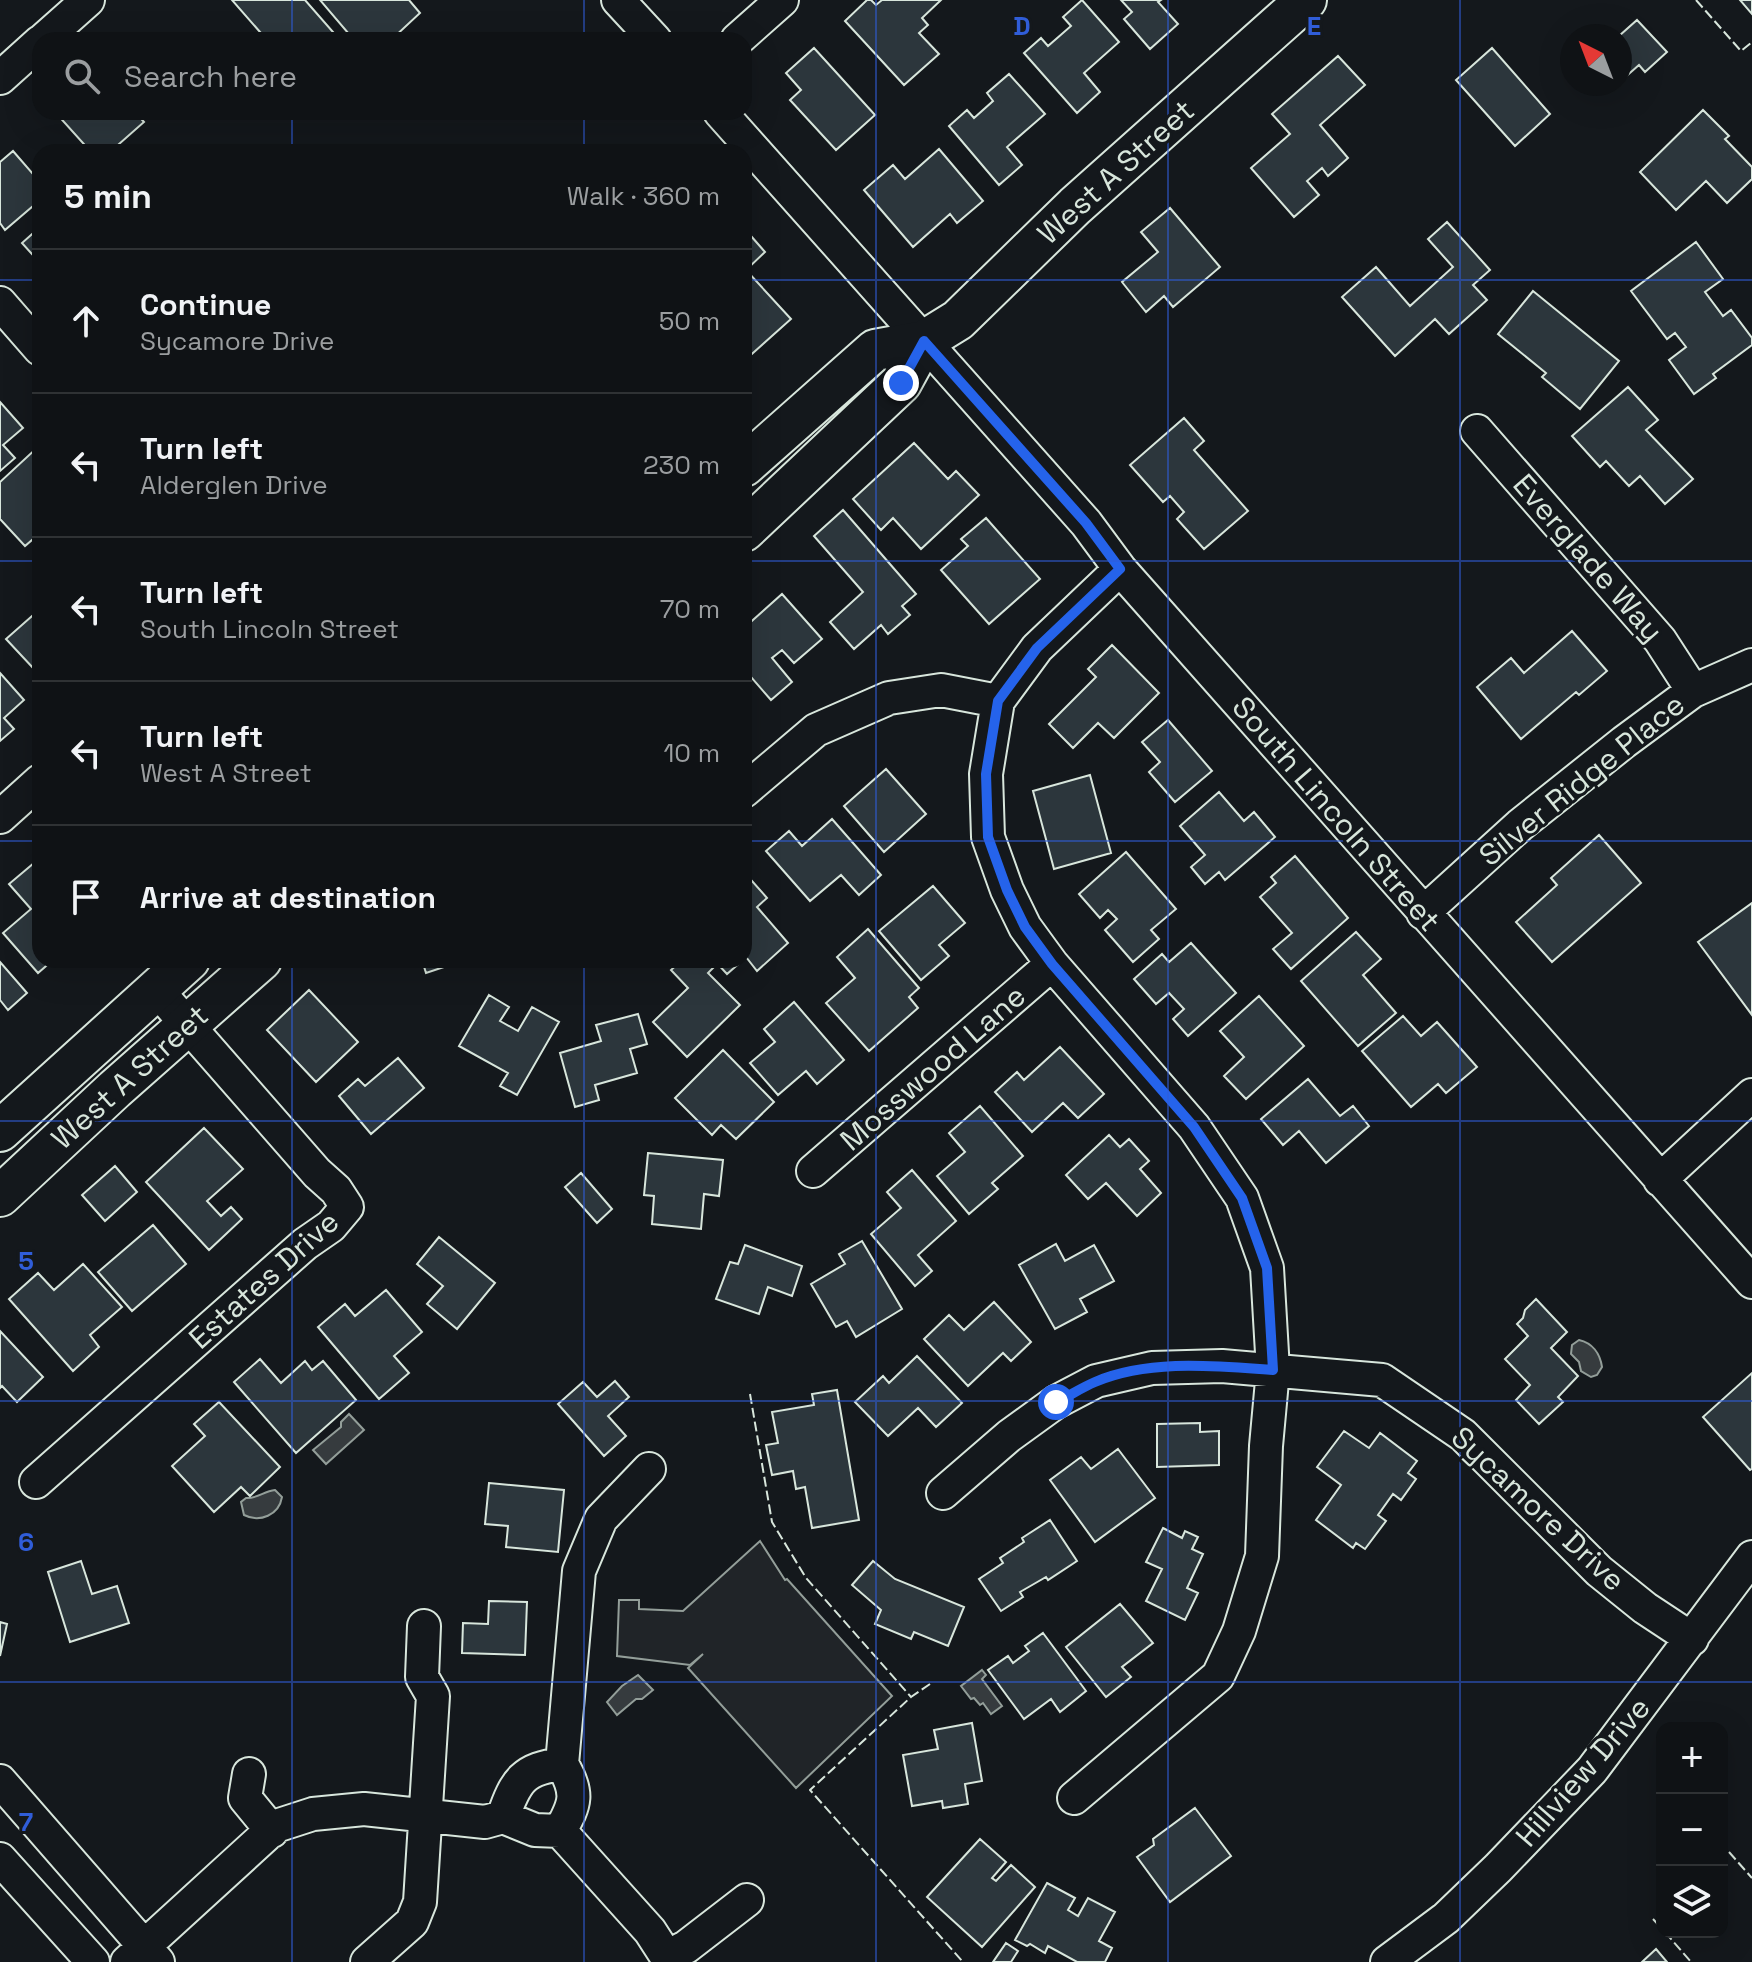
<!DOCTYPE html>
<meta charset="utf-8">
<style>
:root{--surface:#0f1215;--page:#181b1e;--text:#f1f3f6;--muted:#9b9ea0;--line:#2f3234}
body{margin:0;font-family:"Space Grotesk",sans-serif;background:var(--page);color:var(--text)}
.controls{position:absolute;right:24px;bottom:24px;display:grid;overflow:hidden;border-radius:16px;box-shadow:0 8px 32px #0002}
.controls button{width:72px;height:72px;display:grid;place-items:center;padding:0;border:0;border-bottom:2px solid var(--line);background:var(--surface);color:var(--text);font:40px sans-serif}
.compass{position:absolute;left:1560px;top:24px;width:72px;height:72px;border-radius:50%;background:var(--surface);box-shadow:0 8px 32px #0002;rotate:318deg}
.stop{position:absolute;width:24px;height:24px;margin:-18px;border:6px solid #2563eb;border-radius:50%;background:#fff}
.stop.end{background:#2563eb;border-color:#fff;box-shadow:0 2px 8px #0008}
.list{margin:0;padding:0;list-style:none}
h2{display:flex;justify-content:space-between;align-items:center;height:104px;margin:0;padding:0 32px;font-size:34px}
h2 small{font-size:26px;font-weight:400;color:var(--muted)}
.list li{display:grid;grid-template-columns:52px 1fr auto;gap:24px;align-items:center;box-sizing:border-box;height:144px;padding:0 32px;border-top:2px solid var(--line)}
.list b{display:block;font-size:30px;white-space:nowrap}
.list p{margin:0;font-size:26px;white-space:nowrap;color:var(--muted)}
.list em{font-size:26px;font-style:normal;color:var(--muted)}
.icon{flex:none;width:44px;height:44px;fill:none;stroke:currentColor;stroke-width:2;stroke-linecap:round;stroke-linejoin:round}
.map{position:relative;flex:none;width:1752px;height:1962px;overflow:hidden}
.search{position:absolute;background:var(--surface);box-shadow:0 8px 32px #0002;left:32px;top:32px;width:720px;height:88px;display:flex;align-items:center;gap:20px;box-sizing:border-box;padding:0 28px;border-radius:24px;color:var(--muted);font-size:30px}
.panel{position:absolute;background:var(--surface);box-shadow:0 8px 32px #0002;left:32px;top:144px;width:720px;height:824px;border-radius:24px}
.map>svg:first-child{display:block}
</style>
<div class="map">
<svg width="1752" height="1962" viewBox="0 0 1752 1962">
<rect width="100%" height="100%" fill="#14181c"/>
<path fill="#202428" stroke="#939e99" stroke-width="2" d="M760,1541L785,1580L787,1579L892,1696L796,1788L688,1668L703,1654L690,1665L617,1656L619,1600H639V1609L683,1611Z"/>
<path fill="#363b3e" stroke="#939e99" stroke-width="2" d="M1579,1340C1592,1343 1600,1353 1602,1367L1597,1375L1591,1377L1581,1371L1579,1362L1571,1354L1572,1345Z
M349,1414L364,1430L326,1464L313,1450L341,1427V1422Z
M275,1490L282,1497C279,1515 260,1523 244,1515L241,1502L246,1498C257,1499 264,1491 275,1490Z
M982,1670L986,1675L982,1679L1002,1706L991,1714L983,1703L980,1705L974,1698L971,1699L961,1686Z
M638,1675L653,1690L642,1699H636L617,1715L607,1702L622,1686Z"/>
<path fill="#2c363c" stroke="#d8e6dc" stroke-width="2" d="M232,0H305L340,40H267Z
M320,0H409L420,13L391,40H354Z
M867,0H871L876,5L882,0H941L922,18L928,25L919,33L939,54L904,85L845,21Z
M1082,0L1119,42L1084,73L1100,92L1077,113L1024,53L1041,38L1048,46L1071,26L1063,17Z
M1121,0H1161L1158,2L1178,24L1150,49L1124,19L1132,12Z
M1740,0H1752V14Z
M1637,20L1667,52L1645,72L1639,65L1622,80L1620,78L1619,36Z
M814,48L875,115L836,150L790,100L801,90L786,73Z
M1492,48L1550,114L1515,146L1456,80Z
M1338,56L1365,85L1320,125L1348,158L1328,176L1322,168L1307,181L1319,195L1294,217L1251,168L1290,134L1272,114Z
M1009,74L1045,114L1007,147L1022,165L999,185L949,126L967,110L974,118L993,101L987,93Z
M1703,110L1729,136L1725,139L1752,167V179L1727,203L1706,181L1676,210L1640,172Z
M55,112H135L144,122L110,152H91Z
M939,149L983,201L957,223L950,214L913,247L864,190L893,165L905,179Z
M13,151L40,182V200L5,230L0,223V162Z
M1170,208L1220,267L1173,307L1164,296L1146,312L1122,282L1158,252L1141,232Z
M1447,222L1490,270L1473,285L1487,300L1449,334L1435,319L1395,356L1342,297L1376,267L1410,306L1453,267L1428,239Z
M40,227V263L22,243Z
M744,228L765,252L746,270L791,319L744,361Z
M1696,242L1723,279L1705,292L1723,316L1731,310L1752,338V345L1713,374L1716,378L1694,394L1669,360L1686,347L1675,333L1667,339L1631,291Z
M1533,291L1619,361L1580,409L1542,377L1546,373L1498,334Z
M1628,387L1658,420L1646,430L1693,479L1665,504L1640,476L1629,486L1606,461L1600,467L1572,436Z
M0,402L23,428L3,445L15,458L0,471Z
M1184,418L1204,441L1194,450L1248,511L1204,549L1177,519L1184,512L1170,496L1163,502L1130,465Z
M914,443L948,479L956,471L979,495L921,549L893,518L881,530L853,499Z
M40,445V533L25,546L0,519V482Z
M843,510L916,594L902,606L910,615L888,634L881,625L854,649L830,622L863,592L814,536Z
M986,518L1040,579L989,624L941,570L968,546L961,539Z
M782,594L822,639L794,663L782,650L772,658L792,682L771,700L744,669V628Z
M40,609V663L34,669L6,639Z
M1572,631L1607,671L1579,695L1576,692L1521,739L1477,687L1511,658L1524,673Z
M1112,645L1159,693L1114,738L1098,723L1073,748L1049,724L1096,677L1088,669Z
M0,673L24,700L4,718L14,729L0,741Z
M1168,720L1212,771L1175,802L1149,772L1160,762L1142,742Z
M886,769L926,814L884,852L844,806Z
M1090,775L1111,853L1054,869L1033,791Z
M1219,792L1244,821L1254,812L1275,837L1225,880L1219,872L1205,884L1191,867L1205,855L1180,826Z
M832,819L881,875L859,895L841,875L810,901L766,851L789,831L802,846Z
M1599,835L1641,883L1552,962L1516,922L1557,885L1551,878Z
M1126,852L1176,909L1151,930L1159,939L1133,962L1105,930L1117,919L1108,910L1100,918L1079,894Z
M1295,856L1348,918L1291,969L1273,949L1292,933L1260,897L1276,883L1271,877Z
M34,863L40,871V960H53L38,973L3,933L31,909L9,884Z
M744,872L767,898L757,907L788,943L757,971L746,957L744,959Z
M933,886L965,923L939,945L949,956L921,980L879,931Z
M1752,903V1015L1698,942Z
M868,929L919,988L909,997L918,1008L869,1051L826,1003L855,978L837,957Z
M1356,932L1381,959L1363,975L1396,1013L1358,1046L1301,981Z
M1191,943L1236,993L1188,1036L1173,1019L1184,1009L1169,993L1156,1004L1134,979L1162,954L1169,962Z
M422,960H465L426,973Z
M682,960H707L714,967L708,973L740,1005L687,1057L653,1022L688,988L671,970Z
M714,960H743L727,974Z
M0,962L27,993L8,1010L0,1000Z
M309,990L358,1042L316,1082L267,1030Z
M489,995L509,1007L500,1021L518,1031L532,1007L559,1022L517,1095L500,1086L508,1073L459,1046Z
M1259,996L1304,1046L1246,1099L1224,1076L1244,1057L1220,1031Z
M794,1002L844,1060L817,1084L806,1071L778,1095L750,1063L775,1042L764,1029Z
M638,1014L647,1044L630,1049L637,1073L595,1085L599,1100L575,1107L560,1053L601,1041L596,1025Z
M1403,1016L1421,1036L1437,1022L1477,1067L1446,1093L1438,1084L1411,1107L1362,1051Z
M1060,1047L1104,1094L1078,1118L1063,1103L1032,1132L995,1092L1017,1072L1024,1080Z
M723,1050L774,1102L736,1139L721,1125L712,1135L675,1098Z
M398,1058L424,1088L371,1134L339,1096L358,1079L365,1086Z
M1308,1079L1340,1116L1353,1106L1369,1126L1326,1163L1299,1131L1283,1145L1261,1119Z
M980,1106L1023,1156L992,1183L998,1189L969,1214L937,1176L965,1152L949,1133Z
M204,1128L243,1169L207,1201L221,1216L231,1207L242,1219L209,1250L146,1182Z
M1109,1135L1120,1147L1129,1139L1149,1161L1140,1169L1161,1193L1137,1216L1106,1183L1088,1199L1066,1175Z
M648,1153L723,1160L719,1196L704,1194L701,1229L652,1224L654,1196L644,1195Z
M115,1166L137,1192L105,1221L82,1195Z
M912,1170L956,1221L918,1255L932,1271L915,1286L871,1234L901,1208L887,1192Z
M581,1173L612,1209L597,1223L565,1187Z
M153,1225L186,1264L132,1311L98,1272Z
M439,1237L495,1283L457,1329L427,1304L443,1286L417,1264Z
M862,1241L902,1309L856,1337L847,1321L836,1327L811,1284L845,1264L839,1254Z
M1056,1244L1065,1261L1094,1245L1114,1281L1080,1299L1087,1312L1055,1329L1019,1265Z
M745,1245L802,1266L792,1296L768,1287L759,1314L716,1299L730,1262L738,1264Z
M83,1264L122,1307L90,1335L99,1347L73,1371L9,1299L38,1273L54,1290Z
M386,1290L422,1332L394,1356L409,1373L379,1399L318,1327L345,1304L355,1316Z
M1536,1299L1567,1332L1551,1348L1578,1376L1558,1397L1563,1402L1539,1424L1516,1400L1530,1385L1505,1359L1528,1336L1517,1324L1523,1318L1525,1310Z
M994,1302L1031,1342L1011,1361L1003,1353L968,1386L924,1339L949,1315L964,1330Z
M0,1331L43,1377L17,1402L2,1386L0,1388Z
M917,1356L962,1403L936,1427L918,1408L888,1436L855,1402L883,1376L889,1383Z
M260,1359L281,1383L305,1361L312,1370L323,1361L356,1400L296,1453L234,1382Z
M1752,1373V1469L1750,1470L1703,1417Z
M615,1381L629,1397L608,1416L626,1436L604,1456L558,1404L583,1382L597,1397Z
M837,1390L859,1520L812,1528L805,1487L796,1489L793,1471L772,1475L766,1445L778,1443L772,1412L814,1405L812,1394Z
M219,1402L280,1467L250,1496L241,1487L214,1512L172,1466L205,1436L194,1424Z
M1200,1423V1432L1219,1431V1465L1157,1467V1424Z
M1344,1431L1369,1448L1380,1433L1417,1461L1408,1473L1416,1479L1401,1500L1393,1494L1378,1515L1386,1521L1365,1549L1356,1543L1353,1548L1316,1520L1341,1485L1317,1467Z
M1118,1449L1155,1498L1095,1542L1050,1480L1081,1457L1091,1469Z
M489,1483L564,1490L558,1552L506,1547L508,1526L485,1524Z
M1050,1520L1077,1561L1048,1580L1046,1577L1020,1592L1023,1597L1001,1611L979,1579L1003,1563L1000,1558L1024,1542L1022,1538Z
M1163,1528L1182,1538L1185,1531L1198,1537L1192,1549L1203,1554L1187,1588L1198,1593L1185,1620L1146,1601L1162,1569L1146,1562Z
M81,1561L92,1594L117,1586L129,1623L70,1642L48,1572Z
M873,1561L895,1579L964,1607L948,1646L914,1632L911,1639L875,1624L881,1610L852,1585Z
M489,1601L527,1602L525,1655L462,1653L463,1623L488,1624Z
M1120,1604L1153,1643L1122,1667L1131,1677L1106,1697L1066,1647Z
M0,1622L7,1624L0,1656Z
M1043,1633L1086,1691L1060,1712L1051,1699L1024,1719L988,1670L1008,1656L1013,1663L1029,1651L1025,1646Z
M972,1723L982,1781L965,1784L968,1804L943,1808L942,1801L912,1806L903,1755L938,1749L934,1730Z
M1195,1808L1231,1856L1170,1902L1137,1857L1154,1845L1153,1839Z
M980,1839L1006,1862L992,1878L996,1881L1011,1865L1035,1887L982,1947L927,1897Z
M1047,1883L1075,1898L1068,1910L1078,1916L1088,1898L1115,1912L1099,1941L1112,1948L1105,1962H1077L1048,1946L1045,1953L1030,1944L1027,1946L1015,1940Z
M1006,1943L1018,1951L1011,1962H993Z
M1656,1949L1667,1962H1642Z"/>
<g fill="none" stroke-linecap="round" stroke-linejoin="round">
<defs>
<path id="minor" d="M618,0L655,40
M43,40L88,0
M737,40L782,0
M0,78L40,42
M720,112L1086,523L1120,569L1752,1282
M0,303L40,349
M1477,431L1660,640L1693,691
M744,791L816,730L889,698L941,690L998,701
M0,817L40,781
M1423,913L1520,825L1624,742L1693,691L1752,665
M813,1171L1052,964
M1660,1180L1752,1095
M36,1482L305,1244L331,1226L347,1207L336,1190L317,1173L156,989
M943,1493L1009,1436L1056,1402L1096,1381L1152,1368L1222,1366L1382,1380L1463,1435L1599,1571L1645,1608L1692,1639
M249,1774L245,1798L272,1831
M0,1781L158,1962
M1074,1798L1218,1676L1239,1631L1262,1556L1266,1446L1273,1370L1267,1268L1242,1198L1194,1127L1052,964L1025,927L1007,890L988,837L986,774L998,701L1037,648L1120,569
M503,1817C516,1780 523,1769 562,1764
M560,1831C576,1803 579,1793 562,1764L579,1571L601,1519L649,1469
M0,1859L93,1962
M667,1957L686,1947L747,1900
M127,1962L276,1826L313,1814L364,1809L485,1822L503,1817L535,1830L560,1831L650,1931L670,1962
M367,1962L412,1922L420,1902L433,1696L422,1677L424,1626
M1387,1962L1446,1918L1498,1868L1592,1770L1752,1557"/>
<path id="major" d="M744,466L875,350L924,341L958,320L1075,206L1306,0
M744,531L901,383L924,341
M0,1131L189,960
M0,1196L115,1089L261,960"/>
</defs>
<use href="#minor" stroke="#d8e6dc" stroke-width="36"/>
<use href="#major" stroke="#d8e6dc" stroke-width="44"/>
<use href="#minor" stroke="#14181c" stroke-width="32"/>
<use href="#major" stroke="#14181c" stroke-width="40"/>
<path stroke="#d8e6dc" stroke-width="2" stroke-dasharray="10 4" stroke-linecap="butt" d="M1696,0L1741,51L1752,42
M750,1394L772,1522L806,1578L911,1697
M930,1684L911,1697L810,1790L963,1962
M1729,1852L1752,1878
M1653,1919L1662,1929
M1665,1932L1691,1962"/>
</g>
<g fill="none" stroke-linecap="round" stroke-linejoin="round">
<path stroke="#2563eb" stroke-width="10" d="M901,383L924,341L1086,523L1120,569L1037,648L998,701L986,774L988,837L1007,890L1025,927L1052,964L1194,1127L1242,1198L1267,1268L1273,1370C1215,1366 1149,1359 1095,1382C1081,1388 1069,1396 1056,1402"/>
</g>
<path fill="none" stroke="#305dd8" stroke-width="2" stroke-opacity="0.55" d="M292,0V40M584,0V40M876,0V1962M1168,0V1962M1460,0V1962M292,112V152M584,112V152M0,280H40M744,280H1752M0,561H40M744,561H1752M0,841H40M744,841H1752M292,960V1962M584,960V1962M0,1121H1752M0,1401H1752M0,1682H1752"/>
<g text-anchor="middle" stroke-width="6" stroke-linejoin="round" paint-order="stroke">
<g font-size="30" fill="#d8e6dc" stroke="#14181c">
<text transform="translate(1116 172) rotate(-42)" y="10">West A Street</text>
<text transform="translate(1588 558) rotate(49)" y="10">Everglade Way</text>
<text transform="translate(1582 780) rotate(-39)" y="10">Silver Ridge Place</text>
<text transform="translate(1336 814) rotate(49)" y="10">South Lincoln Street</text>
<text transform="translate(933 1068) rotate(-41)" y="10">Mosswood Lane</text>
<text transform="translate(130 1077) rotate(-42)" y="10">West A Street</text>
<text transform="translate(264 1280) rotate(-42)" y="10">Estates Drive</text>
<text transform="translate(1538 1509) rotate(43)" y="10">Sycamore Drive</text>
<text transform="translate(1583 1772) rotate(-49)" y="10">Hillview Drive</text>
</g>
</g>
<g font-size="26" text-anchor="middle" font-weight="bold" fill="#305dd8" stroke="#14181c" stroke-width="6" stroke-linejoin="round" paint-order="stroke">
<text x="1022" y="35">D</text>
<text x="1314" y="35">E</text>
<text x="26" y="1270">5</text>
<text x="26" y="1551">6</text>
<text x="26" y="1831">7</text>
</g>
</svg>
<div class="controls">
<button>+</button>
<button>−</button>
<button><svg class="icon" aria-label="layers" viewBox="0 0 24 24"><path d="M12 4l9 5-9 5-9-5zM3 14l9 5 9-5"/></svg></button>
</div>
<svg class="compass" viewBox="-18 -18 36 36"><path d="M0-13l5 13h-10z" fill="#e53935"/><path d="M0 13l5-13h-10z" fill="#9b9ea0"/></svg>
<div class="stop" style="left:1056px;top:1402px"></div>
<div class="stop end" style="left:901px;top:383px"></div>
<div class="search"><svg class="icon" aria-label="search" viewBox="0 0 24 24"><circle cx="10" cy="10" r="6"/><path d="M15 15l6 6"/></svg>Search here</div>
<section class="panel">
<h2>5 min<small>Walk · 360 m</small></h2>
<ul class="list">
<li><svg class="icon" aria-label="ahead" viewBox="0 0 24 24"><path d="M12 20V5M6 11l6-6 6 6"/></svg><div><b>Continue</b><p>Sycamore Drive</p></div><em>50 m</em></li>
<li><svg class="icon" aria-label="left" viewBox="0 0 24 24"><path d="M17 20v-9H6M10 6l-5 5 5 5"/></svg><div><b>Turn left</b><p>Alderglen Drive</p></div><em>230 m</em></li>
<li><svg class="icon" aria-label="left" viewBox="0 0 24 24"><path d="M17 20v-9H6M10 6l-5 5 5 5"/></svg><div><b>Turn left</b><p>South Lincoln Street</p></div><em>70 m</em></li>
<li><svg class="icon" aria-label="left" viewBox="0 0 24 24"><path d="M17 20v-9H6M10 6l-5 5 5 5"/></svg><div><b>Turn left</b><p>West A Street</p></div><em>10 m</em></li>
<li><svg class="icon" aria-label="arrive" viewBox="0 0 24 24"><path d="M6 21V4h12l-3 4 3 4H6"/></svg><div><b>Arrive at destination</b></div></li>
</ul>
</section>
</div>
